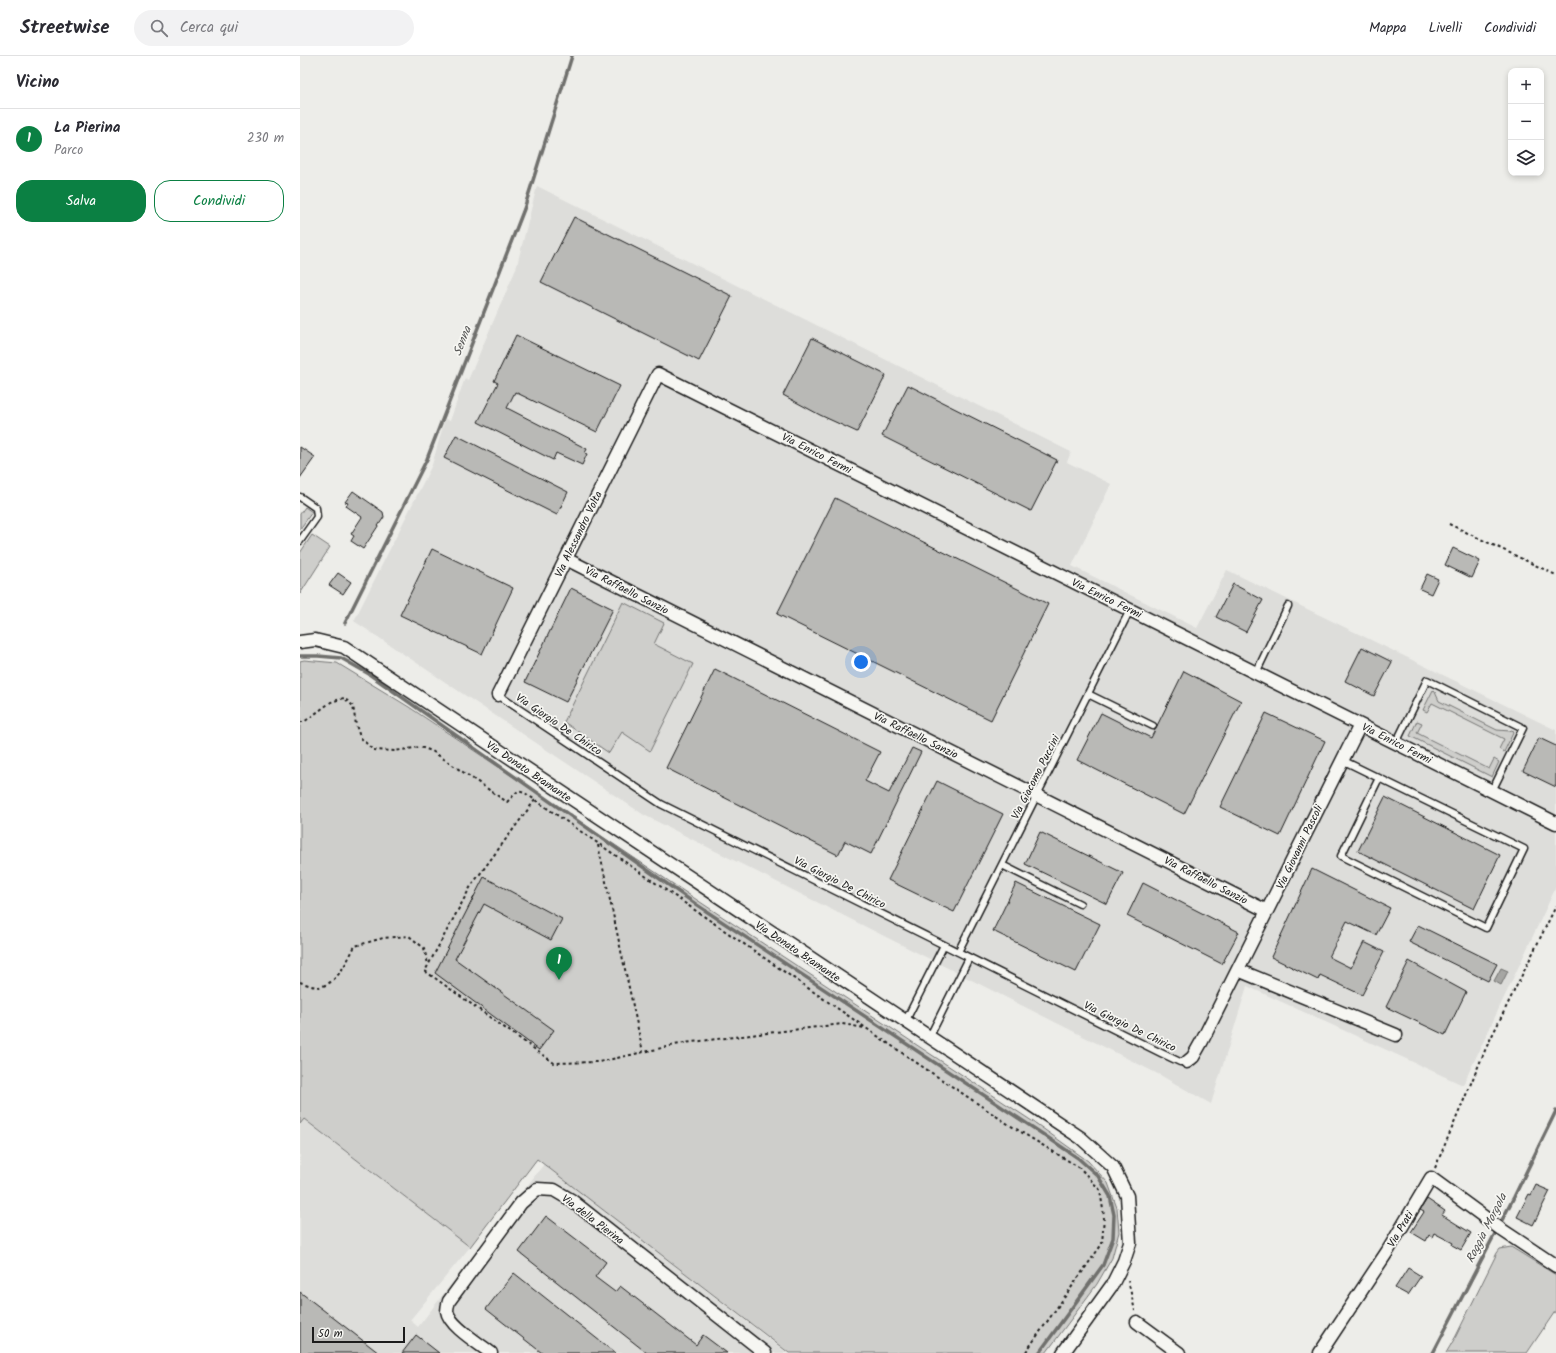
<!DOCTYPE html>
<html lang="it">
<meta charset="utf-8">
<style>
:root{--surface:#fff;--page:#f2f2f3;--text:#2b2b33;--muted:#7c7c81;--line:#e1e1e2;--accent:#0b8043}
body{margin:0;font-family:Kalam,sans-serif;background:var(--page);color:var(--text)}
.controls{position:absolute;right:12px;top:12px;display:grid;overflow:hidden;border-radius:8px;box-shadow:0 2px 6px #0003}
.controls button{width:36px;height:36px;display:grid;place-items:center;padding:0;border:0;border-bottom:1px solid var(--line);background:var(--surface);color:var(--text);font:20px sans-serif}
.scale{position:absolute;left:12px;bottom:10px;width:93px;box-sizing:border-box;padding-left:4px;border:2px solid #1c1c1c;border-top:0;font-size:11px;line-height:14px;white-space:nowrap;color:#1c1c1c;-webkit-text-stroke:3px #f6f6f2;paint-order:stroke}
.you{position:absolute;left:561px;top:606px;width:14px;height:14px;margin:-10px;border:3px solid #fff;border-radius:50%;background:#1a73e8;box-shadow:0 0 0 6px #1a73e833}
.badge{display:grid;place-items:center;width:26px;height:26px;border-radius:50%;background:var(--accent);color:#fff;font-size:13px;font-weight:700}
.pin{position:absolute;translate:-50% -33px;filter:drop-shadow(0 1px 2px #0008)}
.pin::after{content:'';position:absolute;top:21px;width:14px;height:12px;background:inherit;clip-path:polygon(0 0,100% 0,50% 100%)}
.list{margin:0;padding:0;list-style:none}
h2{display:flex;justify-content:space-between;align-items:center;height:52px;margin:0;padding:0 16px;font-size:17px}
h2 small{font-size:13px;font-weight:400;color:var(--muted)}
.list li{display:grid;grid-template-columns:26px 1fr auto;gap:12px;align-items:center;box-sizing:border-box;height:60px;padding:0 16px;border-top:1px solid var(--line)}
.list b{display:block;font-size:15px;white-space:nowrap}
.list p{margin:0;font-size:13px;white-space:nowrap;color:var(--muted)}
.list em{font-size:13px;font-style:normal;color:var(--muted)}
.actions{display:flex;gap:8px;padding:12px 16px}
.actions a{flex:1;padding:9px 0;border:1px solid var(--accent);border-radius:16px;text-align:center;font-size:14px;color:var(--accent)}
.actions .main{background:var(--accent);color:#fff}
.icon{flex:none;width:22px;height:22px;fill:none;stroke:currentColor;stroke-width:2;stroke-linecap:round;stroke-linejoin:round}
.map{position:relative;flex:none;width:1256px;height:1297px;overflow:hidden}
header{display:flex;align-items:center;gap:24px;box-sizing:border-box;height:56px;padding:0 20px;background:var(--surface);border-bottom:1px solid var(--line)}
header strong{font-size:19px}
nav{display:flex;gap:22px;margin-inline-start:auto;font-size:14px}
.search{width:280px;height:36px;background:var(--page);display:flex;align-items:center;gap:10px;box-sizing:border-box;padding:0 14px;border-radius:22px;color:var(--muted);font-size:15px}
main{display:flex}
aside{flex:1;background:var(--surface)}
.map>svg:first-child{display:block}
</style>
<header>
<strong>Streetwise</strong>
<div class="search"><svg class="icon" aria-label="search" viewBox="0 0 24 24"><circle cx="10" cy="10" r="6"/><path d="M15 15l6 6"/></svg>Cerca qui</div>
<nav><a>Mappa</a><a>Livelli</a><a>Condividi</a></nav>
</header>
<main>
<aside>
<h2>Vicino<small></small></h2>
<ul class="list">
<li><span class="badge">1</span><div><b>La Pierina</b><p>Parco</p></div><em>230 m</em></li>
</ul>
<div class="actions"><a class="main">Salva</a><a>Condividi</a></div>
</aside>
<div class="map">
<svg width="1256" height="1297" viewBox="0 0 1256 1297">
<rect width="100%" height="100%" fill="#edede9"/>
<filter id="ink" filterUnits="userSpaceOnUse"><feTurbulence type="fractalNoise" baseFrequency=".025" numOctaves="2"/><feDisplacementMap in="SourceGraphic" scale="8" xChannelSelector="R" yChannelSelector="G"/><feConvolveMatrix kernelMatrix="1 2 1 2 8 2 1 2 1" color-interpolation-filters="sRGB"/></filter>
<g filter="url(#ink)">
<path fill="#ddddda" d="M237,130L771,396L767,406L811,428L772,510L897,572L927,514L1256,674V831L1163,1029L947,930L911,1048L860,1019L344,759L54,565L132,409L145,363L150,365L165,322L168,324L216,213Z
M0,1060L170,1191L110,1264L118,1271L244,1108L487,1297H0Z"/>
<path fill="#cececb" stroke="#757574" d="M5,451L12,456L0,473V458Z
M12,479L30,491L0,538V497Z
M323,546L364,567L354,588L393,608L350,695L322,676L309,697L264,666Z
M4,604L37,607L109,651L391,840L738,1069L788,1105L808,1127L817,1152L819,1176L812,1202L797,1228L746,1297H489L237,1103L170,1191L4,1063L0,1068V605Z
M1133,634L1135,636L1139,645L1197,674L1210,675L1211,674L1214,675L1204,696L1199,693L1204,683L1132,647L1127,656L1123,654Z
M1117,665L1122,667L1117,677L1189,713L1194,703L1199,706L1192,721L1110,680Z
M1211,1191L1256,1219V1254L1227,1297H1146L1156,1280L1197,1197L1200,1193Z"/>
<path fill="#a6a6a3" stroke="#6f6f6d" d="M1201,912L1208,915L1201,929L1194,925Z"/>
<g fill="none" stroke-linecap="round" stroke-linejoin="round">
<path stroke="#6f6f6d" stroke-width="3.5" d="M45,567L127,403L224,153L272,0
M0,600H18L41,602L69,618L397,849L747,1081L778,1102L798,1120L810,1140L814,1159L813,1182L803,1209L739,1297
M1133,1297L1214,1141L1256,1055"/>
</g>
<path fill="#b9b9b6" stroke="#1c1c1c" d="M274,161L432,240L399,305L241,226Z
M216,279L320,330L297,376L215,336L207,352L287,393L285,397L287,398L282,409L256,397L253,404L178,366L198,327L194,325Z
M512,282L586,319L557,376L520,359L483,339Z
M608,329L757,404L731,455L582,380Z
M156,379L268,436L257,459L144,402Z
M0,391L15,401L0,422Z
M53,435L83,456L84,461L63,493L51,485L54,480L51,478L62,461L46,450L48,447L45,446Z
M535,442L748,548L691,664L477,558Z
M1153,492L1180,505L1172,522L1145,509Z
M132,493L213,532L182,598L100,559Z
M38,517L51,526L43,538L29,529Z
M1127,518L1138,523L1131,538L1120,533Z
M933,528L963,544L946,576L916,561Z
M271,532L313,553L266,646L225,626Z
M1062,591L1092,606L1074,640L1045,625Z
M415,613L580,696L565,725L589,737L612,692L621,696L571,798L545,785L538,799L366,712Z
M884,615L941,645L884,758L777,704L801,657L851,682Z
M966,657L1025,685L980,780L920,751Z
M1239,682L1256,690V731L1223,715Z
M637,725L703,758L654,856L588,824Z
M1085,741L1200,799L1174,853L1058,795Z
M740,776L823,817L807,848L725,808Z
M1012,813L1090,852L1076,879L1047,865L1029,901L1051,912L1064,886L1084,896L1062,939L1020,919L1018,924L971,901Z
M184,821L262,863L251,884L184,848L155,903L254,974L239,994L135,917Z
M716,827L800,868L776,916L693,875Z
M843,827L939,876L922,908L827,860Z
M1118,869L1197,908L1188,925L1109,886Z
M1109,905L1166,936L1145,979L1086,951Z
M1236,1129L1250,1135L1233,1169L1217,1161L1229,1138L1231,1139Z
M1127,1143L1145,1155L1142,1159L1171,1177L1161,1194L1152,1189L1153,1187L1134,1177L1132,1181L1129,1179L1126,1185L1111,1176L1124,1156L1120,1154Z
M246,1160L306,1206L295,1221L315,1236L320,1230L396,1289L403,1279L427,1297H347L219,1196Z
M1108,1212L1121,1220L1108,1239L1095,1232Z
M214,1217L315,1297H242L186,1253Z
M0,1236L79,1297H0Z
M116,1279L139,1297H102Z"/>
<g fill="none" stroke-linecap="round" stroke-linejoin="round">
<defs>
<path id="lane" d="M0,441L16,452L17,461L0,485
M956,617L988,550
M788,638L853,670
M198,639L361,748L861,997L880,1006H887
M1096,687L1127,624L1223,672L1192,735
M1042,704L1224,793L1186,872L1041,800L1079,722
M702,809L780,848
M658,896L830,554
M605,966L644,889
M629,982L669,902"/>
<path id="street" d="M266,503L967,855
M0,586L15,584L44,591L781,1082L813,1111L827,1140L830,1187L824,1205L812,1229L763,1297
M198,639L358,318L1256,767
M938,914L1096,979
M887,1006L893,1001L902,985L1060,669
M837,1266L879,1297
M191,1297C180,1288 149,1270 147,1255C147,1252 148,1248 149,1245L221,1147L237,1133L254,1134L271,1144L465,1297
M1020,1297L1087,1196L1131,1122L1202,1174L1256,1210"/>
</defs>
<use href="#lane" stroke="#1c1c1c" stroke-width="9"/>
<use href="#street" stroke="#1c1c1c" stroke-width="15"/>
<path stroke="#1c1c1c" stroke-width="2" stroke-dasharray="3 3" stroke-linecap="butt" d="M1149,468L1256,519
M0,666H4L31,646L44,642L53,650L56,669L60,681L73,694L95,695L120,691L132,695L207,746L218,735L225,737L608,1001L708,1068L780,1112L800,1134L804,1160L802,1188L725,1297
M235,744L171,830L125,915L254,1007L299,1006L384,987L542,968L565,972
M298,789L343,996
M0,926C5,928 13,931 18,931C37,929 47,905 55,890L83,882L109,880L124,892L128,908
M1135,1112L1186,992L1256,850
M828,1224L835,1255"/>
<use href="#lane" stroke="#f6f6f2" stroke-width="6"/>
<use href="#street" stroke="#f6f6f2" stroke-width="12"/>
</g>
</g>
<g text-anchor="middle" stroke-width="3.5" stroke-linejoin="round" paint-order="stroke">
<g font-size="11" fill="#1c1c1c" stroke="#f6f6f2">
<text transform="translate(517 397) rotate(27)" y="4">Via Enrico Fermi</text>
<text transform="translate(278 478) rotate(-64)" y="4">Via Alessandro Volta</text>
<text transform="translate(327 534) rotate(27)" y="4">Via Raffaello Sanzio</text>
<text transform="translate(807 542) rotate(26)" y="4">Via Enrico Fermi</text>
<text transform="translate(259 668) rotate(34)" y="4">Via Giorgio De Chirico</text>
<text transform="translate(616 679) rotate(26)" y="4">Via Raffaello Sanzio</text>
<text transform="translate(1097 687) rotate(27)" y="4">Via Enrico Fermi</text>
<text transform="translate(229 715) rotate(34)" y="4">Via Donato Bramante</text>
<text transform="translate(735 721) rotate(-63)" y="4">Via Giacomo Puccini</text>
<text transform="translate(999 791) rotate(-64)" y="4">Via Giovanni Pascoli</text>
<text transform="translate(906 824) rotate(27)" y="4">Via Raffaello Sanzio</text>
<text transform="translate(540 826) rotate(27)" y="4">Via Giorgio De Chirico</text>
<text transform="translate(498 895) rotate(34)" y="4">Via Donato Bramante</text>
<text transform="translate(830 970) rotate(26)" y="4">Via Giorgio De Chirico</text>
<text transform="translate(293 1163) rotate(37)" y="4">Via della Pierina</text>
<text transform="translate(1100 1173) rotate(-59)" y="4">Via Prati</text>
</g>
<g font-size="12" font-style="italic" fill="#535352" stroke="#f6f6f2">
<text transform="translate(162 285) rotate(-69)" y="4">Senna</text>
<text transform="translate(1186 1172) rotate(-63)" y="4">Roggia Morgola</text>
</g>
</g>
</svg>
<div class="controls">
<button>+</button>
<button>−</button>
<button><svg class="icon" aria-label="layers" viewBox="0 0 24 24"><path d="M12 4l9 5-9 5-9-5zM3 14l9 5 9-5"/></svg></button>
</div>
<div class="scale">50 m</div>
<div class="you"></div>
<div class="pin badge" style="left:259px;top:924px">1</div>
</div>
</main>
